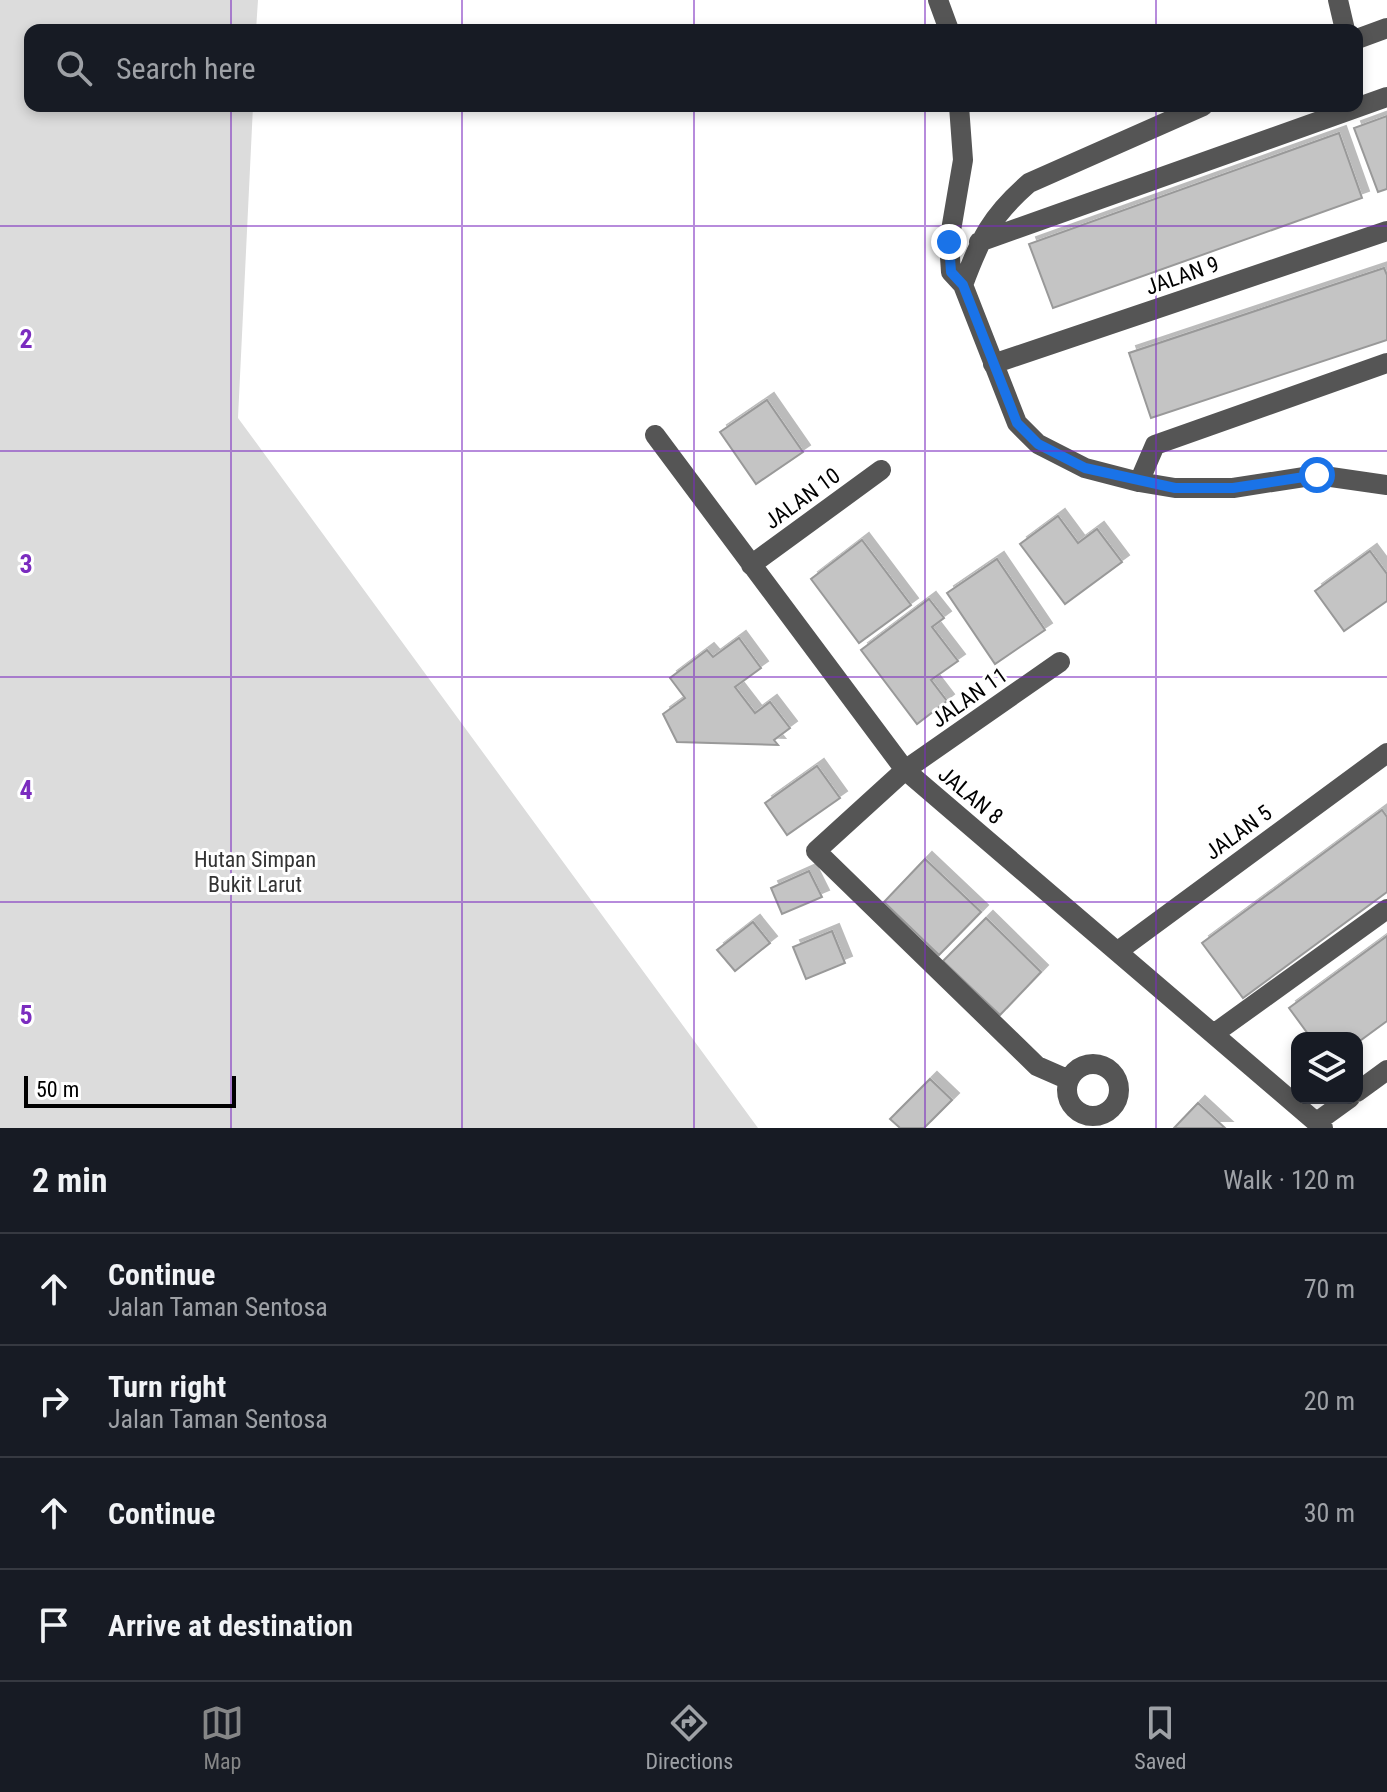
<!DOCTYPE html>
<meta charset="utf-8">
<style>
:root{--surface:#171b24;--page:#20242c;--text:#f1f3f6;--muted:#9ea1a6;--line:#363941;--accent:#858687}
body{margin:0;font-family:"Roboto Condensed",sans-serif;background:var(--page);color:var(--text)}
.controls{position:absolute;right:24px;bottom:24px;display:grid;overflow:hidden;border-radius:16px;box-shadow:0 4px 12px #0003}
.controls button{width:72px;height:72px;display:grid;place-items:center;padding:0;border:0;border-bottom:2px solid var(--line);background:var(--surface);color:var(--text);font:40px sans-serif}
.scale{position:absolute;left:24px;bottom:20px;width:212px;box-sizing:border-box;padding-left:8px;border:4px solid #000;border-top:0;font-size:22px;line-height:28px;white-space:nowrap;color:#000;-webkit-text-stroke:6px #fff;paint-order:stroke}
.stop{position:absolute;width:24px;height:24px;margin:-18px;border:6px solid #1a73e8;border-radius:50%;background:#fff}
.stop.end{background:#1a73e8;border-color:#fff;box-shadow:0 2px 8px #0008}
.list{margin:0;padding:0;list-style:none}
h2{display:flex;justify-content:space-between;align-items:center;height:104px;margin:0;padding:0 32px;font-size:34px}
h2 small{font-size:26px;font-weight:400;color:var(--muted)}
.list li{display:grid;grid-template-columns:52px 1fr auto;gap:24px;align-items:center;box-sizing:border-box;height:112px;padding:0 32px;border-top:2px solid var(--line)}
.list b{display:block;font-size:30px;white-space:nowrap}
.list p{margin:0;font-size:26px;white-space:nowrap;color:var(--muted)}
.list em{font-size:26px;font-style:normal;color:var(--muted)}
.icon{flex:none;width:44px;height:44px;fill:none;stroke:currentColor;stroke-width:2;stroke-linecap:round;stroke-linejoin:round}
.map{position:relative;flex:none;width:1387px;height:1128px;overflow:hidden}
.search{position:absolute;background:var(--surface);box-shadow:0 4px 12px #0003;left:24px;right:24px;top:24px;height:88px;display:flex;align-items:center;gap:20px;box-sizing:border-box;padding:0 28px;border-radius:16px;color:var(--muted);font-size:30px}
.sheet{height:552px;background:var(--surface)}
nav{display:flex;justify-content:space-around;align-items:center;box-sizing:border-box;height:112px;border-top:2px solid var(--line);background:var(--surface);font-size:22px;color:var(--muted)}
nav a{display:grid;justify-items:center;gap:4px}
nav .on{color:var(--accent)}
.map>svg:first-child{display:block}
</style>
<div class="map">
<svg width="1387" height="1128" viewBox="0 0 1387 1128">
<defs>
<filter id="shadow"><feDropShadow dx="7" dy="-7" stdDeviation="0" flood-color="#0004"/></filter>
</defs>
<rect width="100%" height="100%" fill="#fff"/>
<path fill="#dcdcdc" d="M0,0H258L256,30H30V106H253L238,418L758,1128H0Z"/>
<path fill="#c4c4c4" stroke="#999" stroke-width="2" filter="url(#shadow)" d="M1387,116V189L1378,192L1354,128Z
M1339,133L1362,198L1053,308L1029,244Z
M1384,268L1387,275V340L1151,418L1129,353Z
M767,400L803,452L756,484L720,432Z
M1058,516L1078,543L1097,529L1122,562L1065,604L1020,544Z
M862,540L911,605L859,643L811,579Z
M1370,551L1387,574V601L1344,631L1315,591Z
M997,559L1045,630L995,664L947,593Z
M929,599L944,618L932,627L958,661L931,680L947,701L917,724L861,650Z
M739,638L761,668L735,687L755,713L770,702L790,728L774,740L778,745L677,742L663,714L685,698L670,678L707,650L713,657Z
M817,766L840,798L787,835L765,803Z
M1382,810L1387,817V892L1243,998L1202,943Z
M925,859L981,912L939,955L884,902Z
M809,871L822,897L782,914L771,888Z
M986,918L1041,972L1000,1015L943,961Z
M753,922L770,943L735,971L717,950Z
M832,931L845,963L806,979L793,947Z
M1387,936V1021L1357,1043V1038H1311L1289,1008Z
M930,1079L952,1100L924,1128H900L890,1119Z
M1198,1103L1225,1128H1174Z"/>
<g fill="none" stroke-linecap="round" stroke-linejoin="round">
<path stroke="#555" stroke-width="20" d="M938,0L949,30
M1338,0L1345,30
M1357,39L1387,28
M959,106L963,160L949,242L951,272L963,285
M1203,106L1029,183C991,216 980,239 963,285L1017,423L1038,444L1085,468L1139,482L1175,488H1233L1317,475L1387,485
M979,242L1387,97
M993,364L1387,231
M655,435L905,770L1323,1128
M1139,482L1155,445L1387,363
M751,565L881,470
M1060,662L905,770L816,851L1037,1066L1069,1080
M1118,951L1387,753
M1215,1033L1387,909
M1067 1090a26 26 0 1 1 52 0a26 26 0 1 1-52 0Z
M1357,1092L1387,1070
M1318,1121L1350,1098"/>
</g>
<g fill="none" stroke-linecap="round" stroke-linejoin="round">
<path stroke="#1a73e8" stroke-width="10" d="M949,242L951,272L963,285L1017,423L1038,444L1085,468L1175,488H1233L1317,475"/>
</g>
<path fill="none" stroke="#7b2cbf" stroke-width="2" stroke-opacity="0.55" d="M231,0V30M462,0V30M694,0V30M925,0V30M1156,0V30M231,106V1128M462,106V1128M694,106V1128M925,106V1128M1156,106V1128M0,226H1387M0,451H1387M0,677H1387M0,902H1387"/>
<g text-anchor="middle" stroke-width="6" stroke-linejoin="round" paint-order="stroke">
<g font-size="22" fill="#000" stroke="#fff">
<text transform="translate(1182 275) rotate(-19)" y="8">JALAN 9</text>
<text transform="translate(802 498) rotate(-36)" y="8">JALAN 10</text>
<text transform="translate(969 697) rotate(-35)" y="8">JALAN 11</text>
<text transform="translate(971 795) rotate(40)" y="8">JALAN 8</text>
<text transform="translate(1238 832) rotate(-36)" y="8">JALAN 5</text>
</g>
<g font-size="22" fill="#333" stroke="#fff">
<text x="255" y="867">Hutan Simpan<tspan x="255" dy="25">Bukit Larut</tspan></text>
</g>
</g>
<g font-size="26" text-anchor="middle" font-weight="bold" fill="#7b2cbf" stroke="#fff" stroke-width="6" stroke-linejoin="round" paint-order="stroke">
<text x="26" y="348">2</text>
<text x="26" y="573">3</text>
<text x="26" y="799">4</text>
<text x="26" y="1024">5</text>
</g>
</svg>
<div class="controls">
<button><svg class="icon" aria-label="layers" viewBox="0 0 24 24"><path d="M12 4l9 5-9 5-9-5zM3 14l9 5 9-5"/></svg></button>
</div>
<div class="scale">50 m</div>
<div class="stop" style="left:1317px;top:475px"></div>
<div class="stop end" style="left:949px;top:242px"></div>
<div class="search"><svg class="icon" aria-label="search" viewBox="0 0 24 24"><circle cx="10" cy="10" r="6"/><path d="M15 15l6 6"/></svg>Search here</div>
</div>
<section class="sheet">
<h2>2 min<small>Walk · 120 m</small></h2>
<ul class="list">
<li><svg class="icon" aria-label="ahead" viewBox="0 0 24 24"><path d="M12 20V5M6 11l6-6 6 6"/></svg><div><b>Continue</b><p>Jalan Taman Sentosa</p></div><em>70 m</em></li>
<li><svg class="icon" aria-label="right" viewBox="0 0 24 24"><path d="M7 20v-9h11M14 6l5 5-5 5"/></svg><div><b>Turn right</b><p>Jalan Taman Sentosa</p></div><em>20 m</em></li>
<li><svg class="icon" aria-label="ahead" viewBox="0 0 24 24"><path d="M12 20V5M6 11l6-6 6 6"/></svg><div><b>Continue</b></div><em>30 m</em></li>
<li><svg class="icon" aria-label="arrive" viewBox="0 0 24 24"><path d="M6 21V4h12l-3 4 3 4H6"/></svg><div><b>Arrive at destination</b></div></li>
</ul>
</section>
<nav>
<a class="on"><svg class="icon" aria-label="map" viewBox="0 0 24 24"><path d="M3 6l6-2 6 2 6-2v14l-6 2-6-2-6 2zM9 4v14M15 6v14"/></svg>Map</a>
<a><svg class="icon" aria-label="directions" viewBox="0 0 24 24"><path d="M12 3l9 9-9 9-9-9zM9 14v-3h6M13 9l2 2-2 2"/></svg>Directions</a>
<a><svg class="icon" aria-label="saved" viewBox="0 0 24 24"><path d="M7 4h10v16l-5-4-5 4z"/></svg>Saved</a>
</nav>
